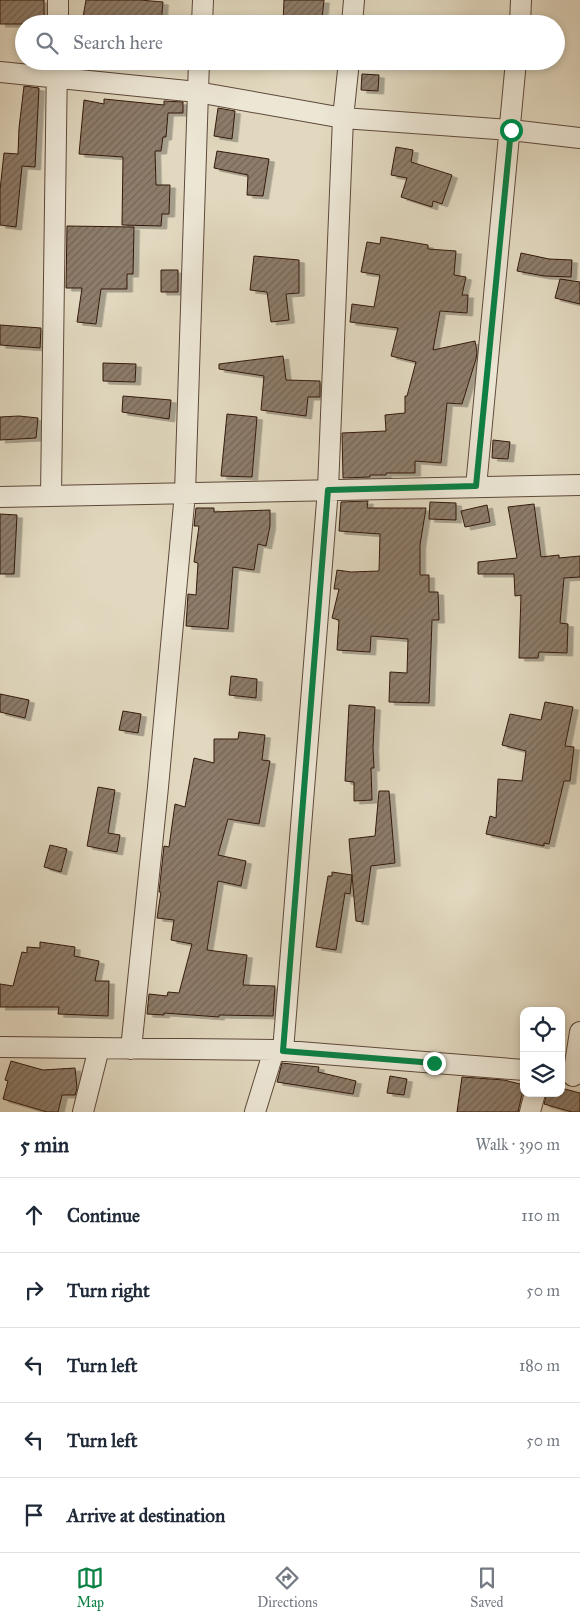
<!DOCTYPE html>
<meta charset="utf-8">
<style>
:root{--surface:#fff;--page:#f2f2f3;--text:#1f2937;--muted:#747a83;--line:#e0e1e3;--accent:#0b8043}
body{margin:0;font-family:"IM FELL Great Primer",serif;background:var(--page);color:var(--text)}
.controls{position:absolute;right:15px;bottom:15px;display:grid;overflow:hidden;border-radius:10px;box-shadow:0 2px 8px #0003}
.controls button{width:45px;height:45px;display:grid;place-items:center;padding:0;border:0;border-bottom:1px solid var(--line);background:var(--surface);color:var(--text);font:25px sans-serif}
.stop{position:absolute;width:15px;height:15px;margin:-11px;border:4px solid #0b8043;border-radius:50%;background:#fff}
.stop.end{background:#0b8043;border-color:#fff;box-shadow:0 1px 5px #0008}
.list{margin:0;padding:0;list-style:none}
h2{display:flex;justify-content:space-between;align-items:center;height:65px;margin:0;padding:0 20px;font-size:21px}
h2 small{font-size:16px;font-weight:400;color:var(--muted)}
.list li{display:grid;grid-template-columns:32px 1fr auto;gap:15px;align-items:center;box-sizing:border-box;height:75px;padding:0 20px;border-top:1px solid var(--line)}
.list b{display:block;font-size:19px;white-space:nowrap}
.list em{font-size:16px;font-style:normal;color:var(--muted)}
.icon{flex:none;width:28px;height:28px;fill:none;stroke:currentColor;stroke-width:2;stroke-linecap:round;stroke-linejoin:round}
.map{position:relative;flex:none;width:580px;height:1112px;overflow:hidden}
.search{position:absolute;background:var(--surface);box-shadow:0 2px 8px #0003;left:15px;right:15px;top:15px;height:55px;display:flex;align-items:center;gap:12px;box-sizing:border-box;padding:0 18px;border-radius:28px;color:var(--muted);font-size:19px}
.sheet{height:440px;background:var(--surface)}
nav{display:flex;justify-content:space-around;align-items:center;box-sizing:border-box;height:70px;border-top:1px solid var(--line);background:var(--surface);font-size:14px;color:var(--muted)}
nav a{display:grid;justify-items:center;gap:2px}
nav .on{color:var(--accent)}
.map>svg:first-child{display:block}
</style>
<div class="map">
<svg width="580" height="1112" viewBox="0 0 580 1112">
<defs>
<pattern id="building-hatch" width="6" height="6" patternUnits="userSpaceOnUse" patternTransform="scale(1.25)"><rect width="6" height="6" fill="#8d7c6a"/><path d="M-1 1l2-2M0 6l6-6M5 7l2-2" fill="none" stroke="#746556"/></pattern>
<filter id="shadow"><feDropShadow dx="5.5" dy="3" stdDeviation="0" flood-color="#0004"/></filter>
</defs>
<rect width="100%" height="100%" fill="#e1d8bf"/>
<filter id="stains"><feTurbulence type="fractalNoise" baseFrequency=".004" numOctaves="4"/><feColorMatrix values="0 0 0 0 .2 0 0 0 0 .09 0 0 0 0 .02 0 0 0 .5 -.17"/></filter>
<radialGradient id="worn" r=".72"><stop offset=".6" stop-color="#630" stop-opacity="0"/><stop offset="1" stop-color="#630" stop-opacity=".3"/></radialGradient>
<path fill="url(#building-hatch)" stroke="#33190d" filter="url(#shadow)" d="M0,0H44V24H0Z
M86,0H140L163,2L161,24H92L93,19L83,17Z
M284,0H324L322,19L305,18V24H283Z
M362,74L379,75L378,91L361,90Z
M24,86L39,88L35,167L22,166L16,227L0,225V190L4,153L18,154L19,128Z
M104,99L164,105V101L183,102V113H168L166,137H163L161,151H155L156,185H170L169,214H162L161,226L122,225L123,157L79,154L84,100L104,104Z
M218,108L235,111L232,139L214,136Z
M396,147L413,150L411,162L452,175L442,204L433,201L432,207L401,197L407,178L391,175Z
M217,151L269,159L263,196L247,195L248,175L214,168Z
M67,226L134,227L133,274H127V289H101L96,324L77,322L82,288H66Z
M381,237L428,245V249L456,251L454,275L466,277L462,295H468L467,313L440,311L433,350L475,341L477,352L476,359L462,404L447,403L441,463L415,461V473H386V475H370V477L343,478L342,433L386,431L385,415L405,413V396H407L416,362L391,356L398,328L350,322L352,304L374,307L380,275L361,272L367,242L380,244Z
M521,253L549,259L572,260L571,277L544,276L517,271Z
M254,256L299,260V293L286,294L289,320L271,322L267,292L250,290Z
M161,270H178V292H161Z
M560,279L580,282V304L555,298Z
M0,325L41,328L40,348L0,345Z
M283,356L286,380L320,381V397H308L306,416L261,410L264,376L219,369V364Z
M103,363L136,364L135,382L103,381Z
M123,396L171,400L169,419L122,412Z
M227,414L257,417L252,477L221,476Z
M19,416L38,418L36,438L0,440V417Z
M493,440L510,442L508,459L492,458Z
M368,501L367,508H426L420,545V575H429V592H438L439,620H432L429,703L389,702L390,672L407,673L408,639L371,636L370,652L337,650L339,620L332,618L339,589H334L337,570L351,572L379,571L380,534L339,531L341,502Z
M430,502L456,503V520L429,519Z
M534,504L541,557L559,555V558L580,556V577L564,578L560,623L568,624L567,653L539,652L538,658H519L521,595L515,596L514,574H478V562L517,558L508,507Z
M487,505L490,522L465,527L461,511Z
M196,508H214V512L270,510V526L266,546L258,544L254,570L233,567L228,629L186,626L188,594L196,595L198,563L194,562L199,526H194Z
M0,514L17,515L14,574H0Z
M231,676L257,679L256,698L229,695Z
M0,694L29,700L25,718L0,712Z
M545,702L573,707L565,746L574,747L570,781H564L549,844L544,843V846L486,834L490,816L496,818L498,779L522,781L526,751L502,745L510,714L541,720Z
M349,705L375,707L373,748L374,768H371L372,800L354,801V782L345,781Z
M123,711L141,714L138,733L119,730Z
M239,732L265,735L262,760L270,761L259,824L228,819L218,855L246,861L241,886L218,881L207,950L247,955L243,985L275,986L273,1016L219,1015V1017L164,1013V1015L147,1014L149,994L167,996L168,992L179,993L192,944L171,940L174,920L157,918L161,892H159L164,846L169,847L175,804L185,807L194,758L214,763V739H238Z
M98,787L115,790L108,833L120,835L117,852L87,846Z
M379,791H389L395,863L371,866L363,922L356,921L352,875L350,894L345,893L336,950L316,947L328,876H332V872L352,875L349,839L375,836Z
M50,845L67,849L61,872L44,867Z
M40,942L75,947L74,956L99,961L95,981H109L108,1016L58,1014L59,1007H0V984L13,986L22,952L27,953V947L40,948Z
M11,1061L43,1070L75,1068L77,1088L75,1095H62L58,1112H47L3,1099L8,1081L5,1080Z
M282,1063L319,1067L318,1072L356,1081L353,1094L277,1082Z
M390,1076L407,1079L404,1095L387,1093Z
M462,1077L504,1080L524,1085L518,1112H457Z
M561,1088L580,1093V1112H572L544,1104L547,1093H561Z"/>
<g fill="none" stroke-linecap="round" stroke-linejoin="round">
<defs>
<path id="minor" d="M58,24V0
M202,24L203,0
M352,24L354,0
M520,24L521,0
M0,72L197,92L343,118L511,130L580,138
M476,487L516,61
M51,495L57,61
M0,497L580,485
M0,1047L274,1050L524,1070
M131,1049L158,787L185,493L199,61
M283,1051L328,489L343,118L349,61
M573,1076L580,1032
M83,1112L99,1048
M255,1112L274,1050
M530,1112L535,1093"/>
</defs>
<use href="#minor" stroke="#5e493a" stroke-width="22"/>
<use href="#minor" stroke="#ece6d5" stroke-width="20"/>
</g>
<g fill="none" stroke-linecap="round" stroke-linejoin="round">
<path stroke="#0b8043" stroke-width="6" d="M434,1063L283,1051L328,490L476,486L511,130"/>
</g>
<rect width="100%" height="100%" filter="url(#stains)"/>
<rect width="100%" height="100%" fill="url(#worn)"/>
</svg>
<div class="controls">
<button><svg class="icon" aria-label="locate" viewBox="0 0 24 24"><circle cx="12" cy="12" r="6"/><path d="M12 2v4M12 18v4M2 12h4M18 12h4"/></svg></button>
<button><svg class="icon" aria-label="layers" viewBox="0 0 24 24"><path d="M12 4l9 5-9 5-9-5zM3 14l9 5 9-5"/></svg></button>
</div>
<div class="stop" style="left:511px;top:130px"></div>
<div class="stop end" style="left:434px;top:1063px"></div>
<div class="search"><svg class="icon" aria-label="search" viewBox="0 0 24 24"><circle cx="10" cy="10" r="6"/><path d="M15 15l6 6"/></svg>Search here</div>
</div>
<section class="sheet">
<h2>5 min<small>Walk · 390 m</small></h2>
<ul class="list">
<li><svg class="icon" aria-label="ahead" viewBox="0 0 24 24"><path d="M12 20V5M6 11l6-6 6 6"/></svg><div><b>Continue</b></div><em>110 m</em></li>
<li><svg class="icon" aria-label="right" viewBox="0 0 24 24"><path d="M7 20v-9h11M14 6l5 5-5 5"/></svg><div><b>Turn right</b></div><em>50 m</em></li>
<li><svg class="icon" aria-label="left" viewBox="0 0 24 24"><path d="M17 20v-9H6M10 6l-5 5 5 5"/></svg><div><b>Turn left</b></div><em>180 m</em></li>
<li><svg class="icon" aria-label="left" viewBox="0 0 24 24"><path d="M17 20v-9H6M10 6l-5 5 5 5"/></svg><div><b>Turn left</b></div><em>50 m</em></li>
<li><svg class="icon" aria-label="arrive" viewBox="0 0 24 24"><path d="M6 21V4h12l-3 4 3 4H6"/></svg><div><b>Arrive at destination</b></div></li>
</ul>
</section>
<nav>
<a class="on"><svg class="icon" aria-label="map" viewBox="0 0 24 24"><path d="M3 6l6-2 6 2 6-2v14l-6 2-6-2-6 2zM9 4v14M15 6v14"/></svg>Map</a>
<a><svg class="icon" aria-label="directions" viewBox="0 0 24 24"><path d="M12 3l9 9-9 9-9-9zM9 14v-3h6M13 9l2 2-2 2"/></svg>Directions</a>
<a><svg class="icon" aria-label="saved" viewBox="0 0 24 24"><path d="M7 4h10v16l-5-4-5 4z"/></svg>Saved</a>
</nav>
